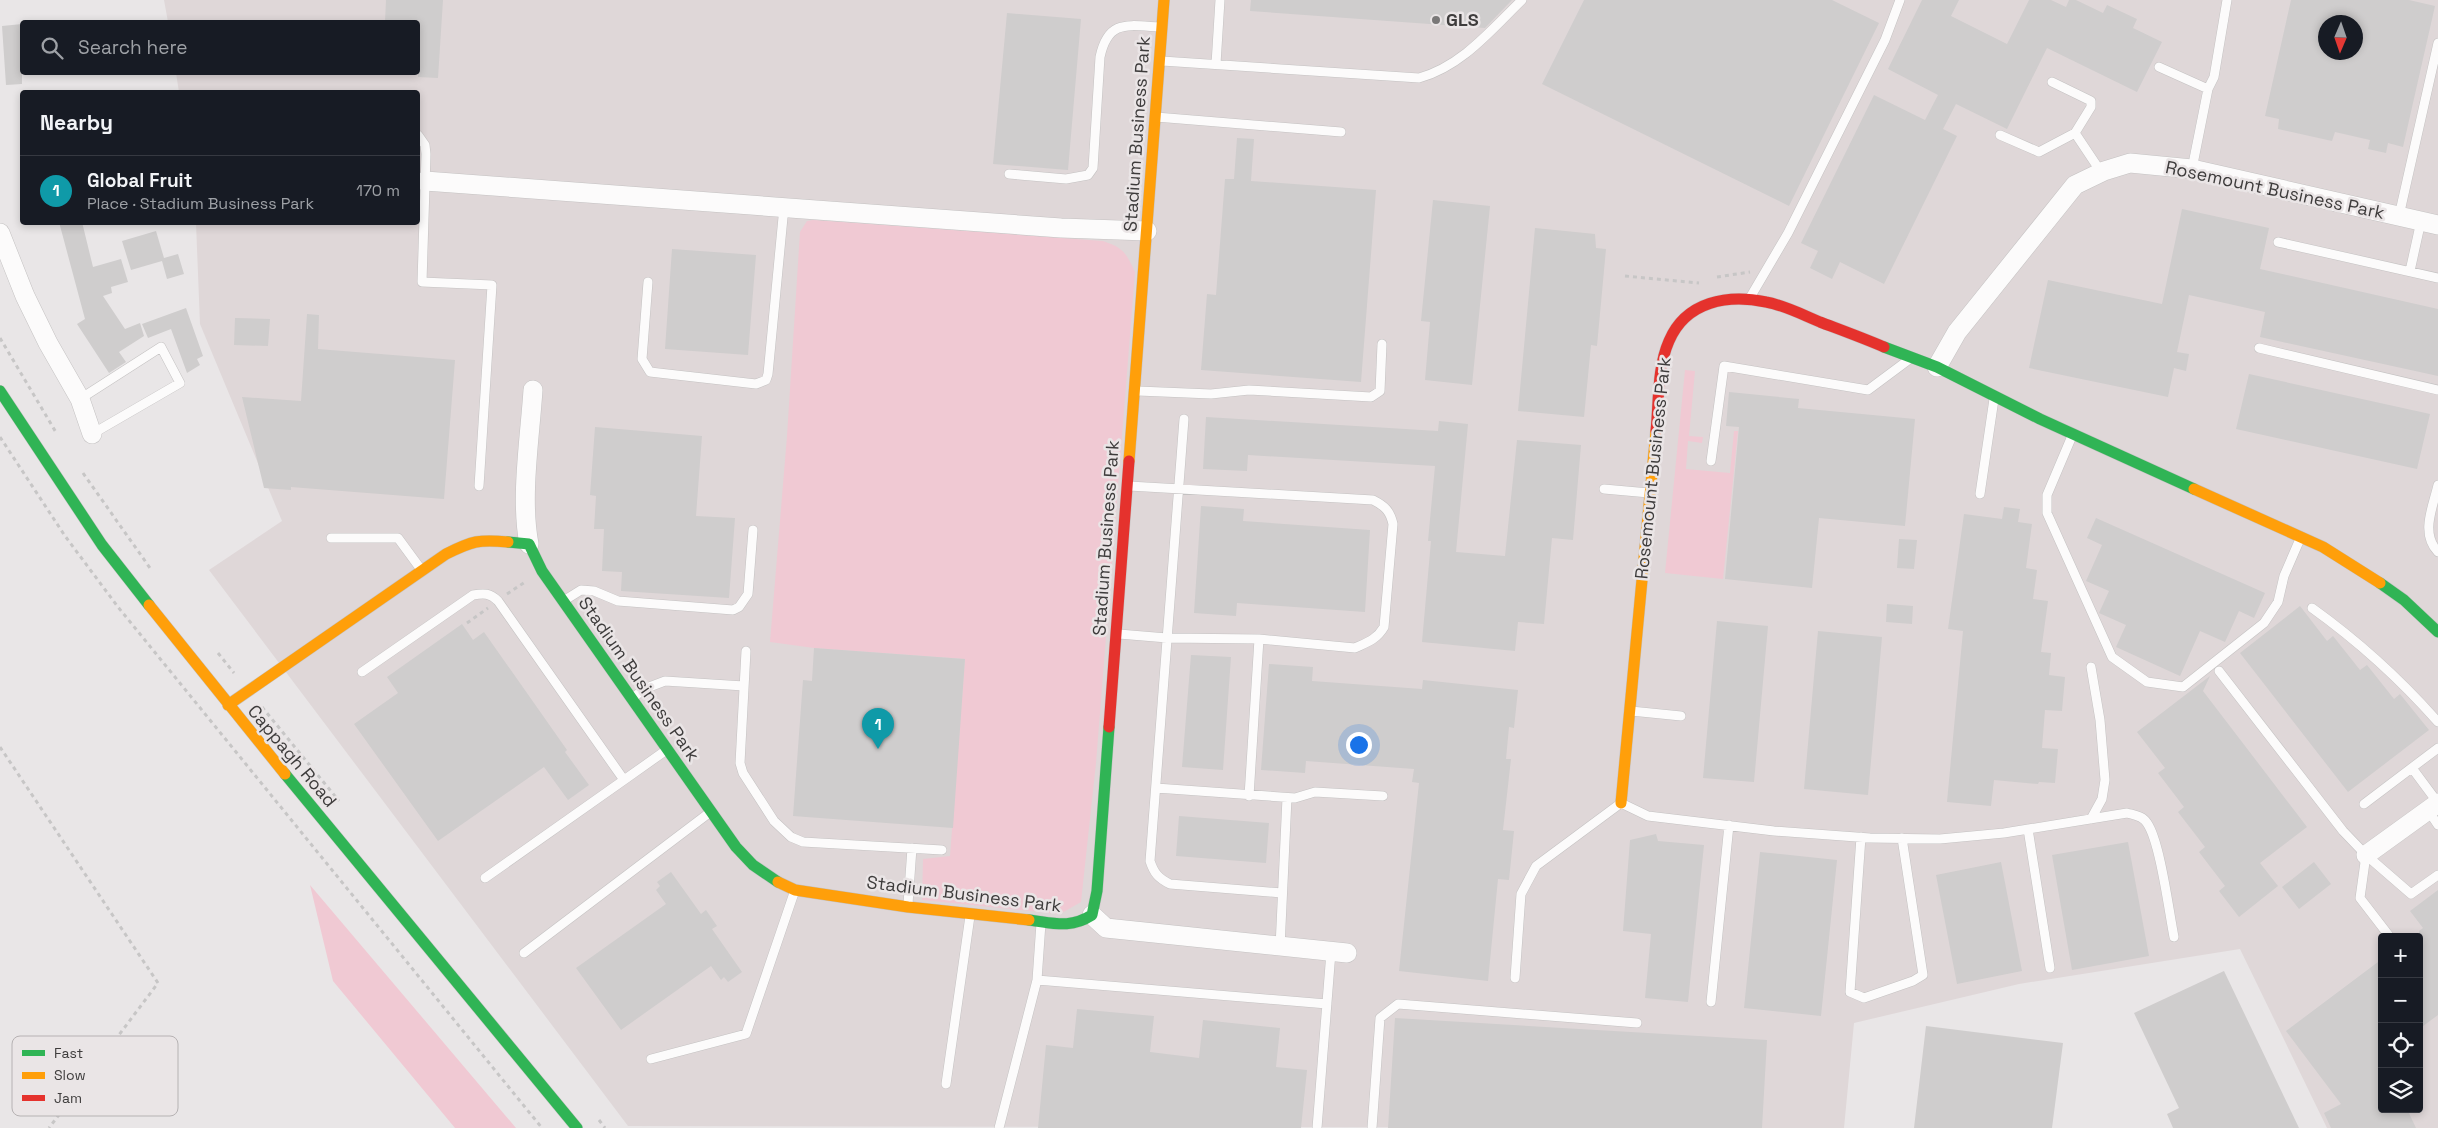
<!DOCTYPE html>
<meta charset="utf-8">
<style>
:root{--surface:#171b24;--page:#20242c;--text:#f1f3f6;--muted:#9ea1a6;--line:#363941;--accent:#7a7878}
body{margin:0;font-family:"Space Grotesk",sans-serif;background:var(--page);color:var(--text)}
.controls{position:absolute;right:15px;bottom:15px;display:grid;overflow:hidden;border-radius:5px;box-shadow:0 2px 8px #0003}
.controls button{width:45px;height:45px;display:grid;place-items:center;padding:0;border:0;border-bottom:1px solid var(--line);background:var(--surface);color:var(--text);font:25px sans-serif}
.compass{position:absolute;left:2318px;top:15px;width:45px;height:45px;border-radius:50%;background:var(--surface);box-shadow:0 2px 8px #0003;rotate:182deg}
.you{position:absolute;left:1358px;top:744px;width:18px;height:18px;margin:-12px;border:4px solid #fff;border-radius:50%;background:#1a73e8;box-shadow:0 0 0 8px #1a73e833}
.badge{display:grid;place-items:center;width:32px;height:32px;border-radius:50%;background:var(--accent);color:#fff;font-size:16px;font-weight:700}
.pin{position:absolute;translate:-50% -41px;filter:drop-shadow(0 1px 2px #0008)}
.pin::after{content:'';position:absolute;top:26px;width:18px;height:15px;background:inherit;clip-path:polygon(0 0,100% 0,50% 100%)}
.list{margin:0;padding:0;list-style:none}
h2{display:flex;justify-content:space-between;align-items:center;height:65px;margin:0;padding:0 20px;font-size:21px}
h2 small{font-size:16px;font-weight:400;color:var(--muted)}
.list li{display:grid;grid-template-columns:32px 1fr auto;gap:15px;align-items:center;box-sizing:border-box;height:70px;padding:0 20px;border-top:1px solid var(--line)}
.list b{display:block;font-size:19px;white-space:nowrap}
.list p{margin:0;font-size:16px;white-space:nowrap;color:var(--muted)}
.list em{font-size:16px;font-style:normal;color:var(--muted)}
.icon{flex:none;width:28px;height:28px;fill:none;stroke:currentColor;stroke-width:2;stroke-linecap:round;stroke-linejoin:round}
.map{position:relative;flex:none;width:2438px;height:1128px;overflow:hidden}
.search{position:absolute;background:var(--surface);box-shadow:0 2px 8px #0003;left:20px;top:20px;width:400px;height:55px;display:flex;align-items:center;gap:12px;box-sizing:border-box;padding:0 18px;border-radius:5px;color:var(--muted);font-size:19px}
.panel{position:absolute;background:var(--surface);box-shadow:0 2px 8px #0003;left:20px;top:90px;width:400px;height:135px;border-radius:5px}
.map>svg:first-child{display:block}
</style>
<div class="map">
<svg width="2438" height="1128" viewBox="0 0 2438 1128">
<rect width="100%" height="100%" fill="#e9e6e7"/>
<path fill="#dfd7d8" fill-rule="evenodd" d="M164,0H2438V1128H2327L2240,949L2019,984L1854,1023L1844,1128L628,1126L209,570L282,521L200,324L196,223L418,222V92H179L176,73L418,72V22H168ZM2326,22H2356V52H2326ZM2382,937H2419V1109H2382Z"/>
<path fill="#f0c9d3" d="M813,220L1103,241C1124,248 1126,253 1135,272L1096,763L1081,902L1060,914L922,900L923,859L950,856L965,659L814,648L770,642L787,436L800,232L807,221Z
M1685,370L1695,371L1689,436L1703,437L1702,443L1688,441L1686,469L1730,473L1734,431H1738L1723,579L1665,573Z
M310,885L516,1128H455L333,981Z"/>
<path fill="#cfcdcd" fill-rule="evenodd" d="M386,0H443L438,78L418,77V22H385Z
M1251,0H1512L1485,28L1250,11Z
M1584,0H1832L1879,23L1789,206L1542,84Z
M1922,0H1959L1951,16L2007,44L2029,0H2051L2066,7L2069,0H2076L2103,13L2107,5L2137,19L2133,28L2162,42L2137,92L2047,48L2007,129L1956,104L1943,129L1957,136L1884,284L1840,262L1832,279L1810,268L1818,251L1801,243L1874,95L1925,120L1938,95L1888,69Z
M2291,0H2409L2435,6L2403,147L2388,143L2386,153L2368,149L2370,140L2335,132L2332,141L2278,129L2279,119L2265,116ZM2326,22H2356V52H2326Z
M1007,13L1081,19L1068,170L993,164Z
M22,24V84L6,85L2,26Z
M1237,138L1254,139L1251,181L1376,190L1361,382L1201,370L1207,294L1216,295L1225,179H1234Z
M1433,200L1490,206L1472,385L1425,380L1430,322L1421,321Z
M2182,209L2269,228L2260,269L2438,309V376L2260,337L2265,312L2189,295L2177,352L2189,354L2186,371L2174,368L2168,397L2029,368L2048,280L2162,304Z
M59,222H82L93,267L121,259L128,282L111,287L112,293L103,296L125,329L140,323L144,336L119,352L126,362L109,373L77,324L85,319Z
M1535,228L1595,234L1596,248L1606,249L1597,346L1591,345L1584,417L1518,411Z
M156,231L164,258L178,254L184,274L167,279L162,261L131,270L122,241Z
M672,249L756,255L748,355L665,349Z
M186,308L203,356L197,359L200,365L187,373L171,329L148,338L142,324Z
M307,314L319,315L318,349L455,360L444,499L291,487V490L264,488L242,397L301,401Z
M235,318L270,319L268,346L234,345Z
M2249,374L2430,414L2417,469L2236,429Z
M1729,392L1799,399L1798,408L1915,419L1905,526L1819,518L1812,588L1725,579L1739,427L1726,426Z
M1206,417L1438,431L1439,421L1468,424L1456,552L1505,556L1517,440L1581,445L1573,540L1552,538L1544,624L1518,622L1515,651L1422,642L1431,541H1428L1435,466L1248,455L1247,471L1203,469Z
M595,427L702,436L696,516L735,518L729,598L621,591L622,572L602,571L604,529H594L596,496L590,495Z
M1201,506L1244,509L1243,521L1370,530L1365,612L1237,603L1236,616L1194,613Z
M2004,507L2020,509L2018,522L2032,524L2026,568L2037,570L2033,599L2048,601L2041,652L2051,653L2049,675L2065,677L2062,711L2045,710L2042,748L2058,749L2055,783L2039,782L2038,784L1994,780L1991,806L1947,802L1963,631L1948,629L1964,514L2002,519Z
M2096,518L2265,593L2254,618L2239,611L2225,642L2200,631L2180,676L2116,647L2126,625L2099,613L2109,591L2086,581L2102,545L2087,538Z
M1899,539L1917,540L1914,569L1897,568Z
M1887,604L1913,606L1912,624L1886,622Z
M2300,606L2327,641L2333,636L2360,670L2367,665L2394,699L2400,694L2429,730L2348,792L2240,653Z
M1717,621L1768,626L1754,782L1703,778Z
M462,624L473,640L484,632L567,750L565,752L589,785L568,800L544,767L438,841L354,724L398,693L387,677Z
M1818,631L1882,637L1868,795L1804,789Z
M814,648L965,659L953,828L793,816L803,680L812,681Z
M1191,655L1231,657L1223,770L1182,767Z
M1269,664L1313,667L1312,681L1422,689L1423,680L1518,690L1514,728L1509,727L1506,759H1511L1503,830L1514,831L1509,880L1498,879L1488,981L1399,971L1419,783L1412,782L1414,769L1306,761L1305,773L1261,770Z
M2210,676L2203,691L2307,827L2260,863L2278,886L2239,917L2219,891L2225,886L2199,852L2205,847L2178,812L2184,807L2158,773L2165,768L2137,732Z
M1179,816L1269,823L1266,863L1176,856Z
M1656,834L1658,841L1704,845L1688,1002L1645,998L1651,934L1623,931L1630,840Z
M2128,842L2149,956L2072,970L2052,855Z
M1760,852L1837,860L1821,1016L1744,1008Z
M2001,862L2022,971L1957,984L1936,875Z
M2314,862L2331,884L2299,909L2282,887Z
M671,872L701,914L706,910L717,926L712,929L742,972L728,982L724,977L721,980L711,966L621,1030L576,968L666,904L656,890L660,886L657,882Z
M2438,890V1015L2419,1029V931L2423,928L2410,911Z
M2382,959V1109H2407L2416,1128H2331L2324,1113L2341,1104L2286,1031Z
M2224,971L2257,1040L2299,1128H2173L2167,1114L2179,1108L2134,1013Z
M1077,1009L1154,1016L1150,1052L1199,1058L1203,1020L1280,1028L1276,1067L1307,1070L1301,1128H1038L1046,1045L1073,1048Z
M1395,1018L1767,1040L1762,1128H1388Z
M1926,1026L2063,1043L2052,1128H1914Z"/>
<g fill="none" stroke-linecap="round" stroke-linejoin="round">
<defs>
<path id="lane" d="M1162,61L1419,78C1462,66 1491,30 1522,0
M1216,64L1220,0
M2159,67L2208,89
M2052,82L2091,101V107L2075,133
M1156,117L1341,132
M418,135L425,145L426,154L422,282L492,285L479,486
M2000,135L2039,152L2075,133L2101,172
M2192,169L2208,89L2214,77L2227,0
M1009,174L1066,179L1088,175L1093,168L1100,57C1108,20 1126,25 1159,27
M2399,216L2438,43
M2278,242L2438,278
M2410,271L2421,221
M648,282L642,359L650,372L756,384L766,380L768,374L784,207
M1751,296L1788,233L1885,40L1900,0
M2259,348L2438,390
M1138,391L1211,394L1249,390L1371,397L1380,391L1382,344
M80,399L161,347L180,383L92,434
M1184,419L1150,861C1154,873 1158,878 1170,884L1282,893
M2072,436L2047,495V513L2112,657L2147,682L2183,687L2264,623L2278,602L2284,576L2300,539
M1711,461L1724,366L1868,390L1907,361
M2438,485C2433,507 2420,533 2438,552
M1604,489L1649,493
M1980,494L1994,399
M331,538H398L420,568
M565,600L581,590L594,591L618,601L733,610L739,607L748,594L753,530
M2312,608C2358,641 2400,679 2438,722
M1119,634L1167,638L1259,639L1355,648C1368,642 1377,639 1384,627L1393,524C1390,511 1385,506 1373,500L1129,486
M746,651L740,763L743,773L774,821L791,837L803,842L942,850
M2219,671L2343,831L2366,855L2411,894L2438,875
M362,672L473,595C484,593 490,593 498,601L624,780L665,751
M634,697L644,689L665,681L744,686
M1631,711L1681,716
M2412,768L2438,803
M1156,788L1295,798L1315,792L1383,796
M1249,796L1259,639
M2364,804L2438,748
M2428,810L2438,825
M2091,819L2102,799L2105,780L2100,720L2091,667
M2028,829L2050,968
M1861,837L1850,992L1864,998L1913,981L1923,975L1902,838
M2366,855L2360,898L2390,937
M485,878L624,780
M908,904L912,848
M1280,947L1287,798
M524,953L709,813
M1515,978L1521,894L1536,866L1621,803L1648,816L1774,831L1870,838L1940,839L2004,833L2127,813C2134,815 2143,816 2147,823C2160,841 2169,912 2174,937
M1037,980L1327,1004
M1711,1002L1729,825
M651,1059L746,1034L794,893
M946,1084L970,916
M999,1128L1037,980L1041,923
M1317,1128L1331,952
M1372,1128L1380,1018L1398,1004L1637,1023"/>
<path id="street" d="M425,181L1061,228L1147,231
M0,233L25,296L48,343L80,399L92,434
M1937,367L1957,332L2075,185L2104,171L2130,163L2192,169L2438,225
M529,544C520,498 530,437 533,390
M2366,855L2438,803
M1092,915L1106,928L1347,953"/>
<path id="fast" d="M1884,347L1937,367L2040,419L2194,489
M0,391L102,545L149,605
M508,542L529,544L542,571L736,847L753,865L778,882
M2380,583L2404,600L2438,632
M285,774L577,1128
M1029,920C1054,923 1070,929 1092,915L1097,891L1109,727"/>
<path id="slow" d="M1129,461L1164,0
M2194,489L2323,547L2380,583
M149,605L285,774
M228,705L446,554C472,541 479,539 508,542
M1621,803L1656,431
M778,882L795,890L908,907L1029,920"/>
<path id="jam" d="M1656,431C1659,402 1657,368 1669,341C1686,301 1728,294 1766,302C1784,305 1803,315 1820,322C1841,330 1863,338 1884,347
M1109,727L1129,461"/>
</defs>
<use href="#lane" stroke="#c4c2c2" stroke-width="10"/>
<use href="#street" stroke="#c4c2c2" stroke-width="20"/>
<use href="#fast" stroke="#c4c2c2" stroke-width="12"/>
<use href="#slow" stroke="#c4c2c2" stroke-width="12"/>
<use href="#jam" stroke="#c4c2c2" stroke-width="12"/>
<path stroke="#c7c6c6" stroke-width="3" stroke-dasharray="4 4" stroke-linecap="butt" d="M1625,276L1699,283
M1717,277L1750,272
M0,338L57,434
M0,437L65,536L118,607L542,1128
M83,473L150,568
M507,594L525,582
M467,623L488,608
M218,653L234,673
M262,707L339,801
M0,747L158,983L49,1128
M599,1120L605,1128"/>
<use href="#lane" stroke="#fcfbfb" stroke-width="9"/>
<use href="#street" stroke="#fcfbfb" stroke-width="19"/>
<use href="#fast" stroke="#30b455" stroke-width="11"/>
<use href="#slow" stroke="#ff9f0a" stroke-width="11"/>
<use href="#jam" stroke="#e5322d" stroke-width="11"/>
</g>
<circle fill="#7a7878" stroke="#eae5e6" stroke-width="2" cx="1436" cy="20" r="5"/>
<g text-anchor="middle" stroke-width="5" stroke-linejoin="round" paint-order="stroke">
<g font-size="18" font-weight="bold" fill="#3e3c3c" stroke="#eae5e6" text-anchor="start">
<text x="1446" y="26">GLS</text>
</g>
<g font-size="18" fill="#3e3c3c" stroke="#eae5e6">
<text transform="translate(1137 134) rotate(-86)" y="6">Stadium Business Park</text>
<text transform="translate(2275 190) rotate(12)" y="6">Rosemount Business Park</text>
<text transform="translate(1653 468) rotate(-84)" y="6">Rosemount Business Park</text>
<text transform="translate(1106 538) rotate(-86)" y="6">Stadium Business Park</text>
<text transform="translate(639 679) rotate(55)" y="6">Stadium Business Park</text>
<text transform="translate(292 756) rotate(50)" y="6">Cappagh Road</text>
<text transform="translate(964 894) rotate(7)" y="6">Stadium Business Park</text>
</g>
</g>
<rect x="12" y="1036" width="166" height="80" rx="8" fill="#eae5e6" stroke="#b6b2b3" stroke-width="1"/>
<rect x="22" y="1050" width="23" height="6" fill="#30b455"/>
<rect x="22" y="1072" width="23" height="7" fill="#ff9f0a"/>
<rect x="22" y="1095" width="23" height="6" fill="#e5322d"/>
<g font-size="14" fill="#3e3c3c">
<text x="54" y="1058">Fast</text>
<text x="54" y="1080">Slow</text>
<text x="54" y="1103">Jam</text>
</g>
</svg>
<div class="controls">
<button>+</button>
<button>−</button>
<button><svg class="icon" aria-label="locate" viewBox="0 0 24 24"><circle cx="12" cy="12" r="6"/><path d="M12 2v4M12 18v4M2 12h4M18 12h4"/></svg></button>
<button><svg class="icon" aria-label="layers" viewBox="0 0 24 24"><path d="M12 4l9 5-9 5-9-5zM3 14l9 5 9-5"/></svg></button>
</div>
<svg class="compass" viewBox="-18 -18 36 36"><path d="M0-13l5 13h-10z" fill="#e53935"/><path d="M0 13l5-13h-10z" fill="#9ea1a6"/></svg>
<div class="you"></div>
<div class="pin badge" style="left:878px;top:749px;background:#0f9aa8">1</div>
<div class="search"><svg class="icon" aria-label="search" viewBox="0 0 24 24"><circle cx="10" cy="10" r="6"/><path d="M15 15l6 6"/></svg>Search here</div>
<section class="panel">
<h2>Nearby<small></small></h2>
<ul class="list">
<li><span class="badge" style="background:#0f9aa8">1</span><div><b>Global Fruit</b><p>Place · Stadium Business Park</p></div><em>170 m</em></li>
</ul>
</section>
</div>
